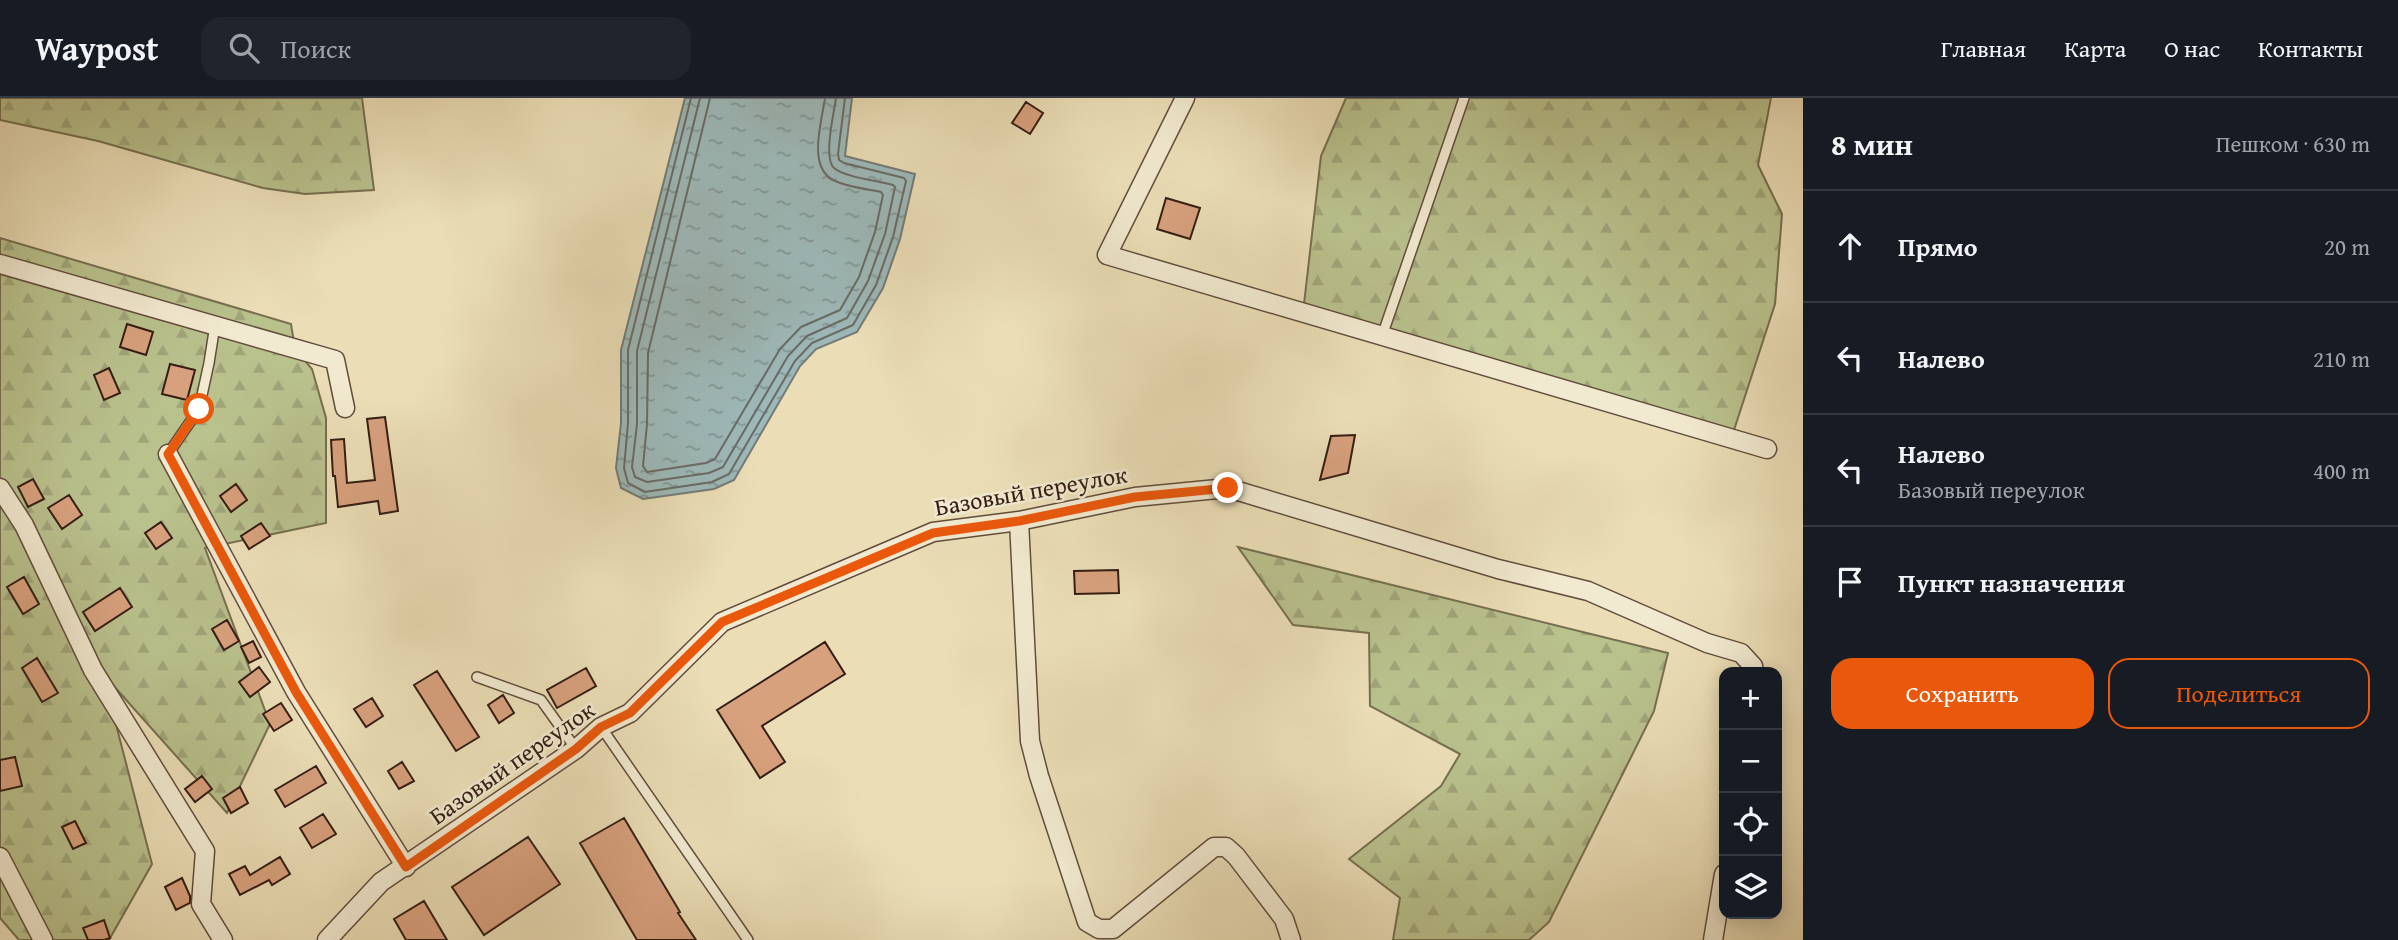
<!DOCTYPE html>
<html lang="ru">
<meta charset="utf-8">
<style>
:root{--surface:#171b24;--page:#20242c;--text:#f1f3f6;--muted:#9ea1a6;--line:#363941;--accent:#ea580c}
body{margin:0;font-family:"Gentium Book Plus",serif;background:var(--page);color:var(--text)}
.controls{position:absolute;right:21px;bottom:21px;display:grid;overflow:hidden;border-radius:14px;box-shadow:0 4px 18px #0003}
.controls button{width:63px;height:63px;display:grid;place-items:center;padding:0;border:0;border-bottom:2px solid var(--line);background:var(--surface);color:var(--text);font:35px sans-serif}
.stop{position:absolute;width:21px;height:21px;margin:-16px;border:5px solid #ea580c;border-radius:50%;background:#fff}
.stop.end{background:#ea580c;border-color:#fff;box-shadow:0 2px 7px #0008}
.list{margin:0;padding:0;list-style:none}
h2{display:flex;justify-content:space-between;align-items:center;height:91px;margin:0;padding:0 28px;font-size:30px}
h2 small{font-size:23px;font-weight:400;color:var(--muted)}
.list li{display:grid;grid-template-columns:46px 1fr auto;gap:21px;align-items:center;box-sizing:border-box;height:112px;padding:0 28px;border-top:2px solid var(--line)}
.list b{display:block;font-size:26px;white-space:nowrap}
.list p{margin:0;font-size:23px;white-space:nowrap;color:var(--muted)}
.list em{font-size:23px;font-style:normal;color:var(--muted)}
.actions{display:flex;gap:14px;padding:21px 28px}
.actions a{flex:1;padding:16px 0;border:2px solid var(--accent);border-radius:21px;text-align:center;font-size:24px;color:var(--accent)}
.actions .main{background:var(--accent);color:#fff}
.icon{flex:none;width:38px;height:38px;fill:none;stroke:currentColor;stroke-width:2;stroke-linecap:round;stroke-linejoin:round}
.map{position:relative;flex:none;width:1803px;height:842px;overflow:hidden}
header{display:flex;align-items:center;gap:42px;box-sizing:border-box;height:98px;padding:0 35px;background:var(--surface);border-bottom:2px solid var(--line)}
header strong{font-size:33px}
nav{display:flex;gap:38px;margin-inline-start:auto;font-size:24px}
.search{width:490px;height:63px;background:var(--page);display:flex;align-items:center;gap:18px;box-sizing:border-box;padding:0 24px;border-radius:21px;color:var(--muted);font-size:26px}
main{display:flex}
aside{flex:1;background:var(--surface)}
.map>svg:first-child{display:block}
</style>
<header>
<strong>Waypost</strong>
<div class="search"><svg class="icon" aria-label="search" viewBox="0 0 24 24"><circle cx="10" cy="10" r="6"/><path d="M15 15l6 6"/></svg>Поиск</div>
<nav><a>Главная</a><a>Карта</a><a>О нас</a><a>Контакты</a></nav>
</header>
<main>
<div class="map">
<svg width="1803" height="842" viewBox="0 0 1803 842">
<defs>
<pattern id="forest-firs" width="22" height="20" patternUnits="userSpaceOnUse" patternTransform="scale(1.75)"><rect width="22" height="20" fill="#b9c18d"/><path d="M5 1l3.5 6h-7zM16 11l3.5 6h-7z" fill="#a0a579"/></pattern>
<pattern id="water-ripples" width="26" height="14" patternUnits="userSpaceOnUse" patternTransform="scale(1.75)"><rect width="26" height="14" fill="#9db9b9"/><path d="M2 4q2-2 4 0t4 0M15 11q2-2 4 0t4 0" fill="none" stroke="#819695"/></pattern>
</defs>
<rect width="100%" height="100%" fill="#ebdeb7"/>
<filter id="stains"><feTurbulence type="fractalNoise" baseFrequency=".00286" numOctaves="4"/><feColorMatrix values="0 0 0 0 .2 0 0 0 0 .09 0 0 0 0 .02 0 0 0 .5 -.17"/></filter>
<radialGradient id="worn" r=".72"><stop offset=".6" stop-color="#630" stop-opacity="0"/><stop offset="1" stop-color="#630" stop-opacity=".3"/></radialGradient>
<path fill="url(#forest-firs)" stroke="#776f50" stroke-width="2" d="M0,0H362L374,92L305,96L263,90L98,43L0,22Z
M1346,0H1771L1758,67L1782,116L1775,206L1734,332L1304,206L1321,58Z
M0,140L291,226L295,251L312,271L326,320V425L205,450L270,626L227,715L103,576L152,766L109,842H19L0,820Z
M1238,449L1668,555L1654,613L1549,824L1529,842H1393L1400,800L1349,761L1441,688L1460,656L1370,608L1369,535L1293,527Z"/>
<path fill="url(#water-ripples)" stroke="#737b77" stroke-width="2" d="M685,0H852L845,58L915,76L900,141L883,190L857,234L816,251L800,268L734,382L714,391L643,401L621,390L616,370L621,325V252Z"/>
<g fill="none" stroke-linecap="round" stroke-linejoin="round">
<path stroke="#696b66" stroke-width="2" d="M691,0L628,252V325L624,370L628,385L645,394L712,384L729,376L795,263L812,245L853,227L876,187L893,139L906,83L904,80L844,65L839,62L838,56L845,0
M700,0L637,253V326L632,369L635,379L647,384L709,375L723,369L788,258L807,238L847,220L868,183L885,136L895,89L893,87C879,83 844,79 834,70C823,60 834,15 836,0
M710,0L648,255L647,326L643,368L647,374L706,365L715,361L780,251L801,229L840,212L859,179L875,134L883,97L881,94C866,91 847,89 833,82C807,68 822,23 825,0"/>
</g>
<path fill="#d8a17e" stroke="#351d13" stroke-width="2" d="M1026,4L1043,15L1030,36L1012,25Z
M1166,100L1200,110L1190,141L1157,131Z
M127,226L153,234L146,257L120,249Z
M170,266L195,272L187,302L162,296Z
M109,270L120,295L104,302L94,277Z
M385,319L398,413L380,416L378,403L338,409L335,378H333L331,342L344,341L347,385L375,382L367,321Z
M1355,337L1348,375L1320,382L1331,338Z
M33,381L44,401L28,409L18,389Z
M236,386L247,402L231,414L220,398Z
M69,397L82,417L62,431L48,410Z
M161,424L172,440L156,451L145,435Z
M261,425L270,438L249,451L241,438Z
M1118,472L1119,495L1075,496L1074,473Z
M24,479L39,506L23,516L7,489Z
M120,490L132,509L95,533L83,514Z
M227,522L239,543L224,552L212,531Z
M253,543L261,559L249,565L241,549Z
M825,544L845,576L762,628L785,664L760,680L717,612Z
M37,560L58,595L42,604L22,570Z
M259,569L270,584L250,599L239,584Z
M586,570L596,588L557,610L547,592Z
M437,573L479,639L456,653L414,587Z
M503,597L514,615L499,625L488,607Z
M372,600L383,618L366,629L354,611Z
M281,605L292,622L274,633L263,616Z
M15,659L22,688L0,693V662Z
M402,664L414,683L399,691L388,673Z
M316,668L326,685L285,709L275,692Z
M202,678L212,691L195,704L185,691Z
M240,689L248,705L231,715L223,700Z
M323,716L336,736L312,750L300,730Z
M624,720L680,814L678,815L696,842H637L580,745Z
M75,723L86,745L73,751L62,729Z
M528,739L560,786L484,837L452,789Z
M280,759L290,776L272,787L269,782L240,797L229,776L245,768L250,777Z
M182,780L190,798V805L176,812L165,789Z
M424,803L447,842H406L394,821Z
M104,822L110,840L104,842H88L83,830Z"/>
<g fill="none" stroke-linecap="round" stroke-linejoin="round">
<defs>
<path id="service" d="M1382,238L1464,0
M168,356L199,311L209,265L215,227
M477,579L541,602L576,651
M601,629L748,842"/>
<path id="minor" d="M1185,0L1107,157L1767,351
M0,166L335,262L345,310
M168,356L296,594L406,769
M0,390L24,427L93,572L205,753L201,806L223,842
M1019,423L1030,643L1039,678L1087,824L1099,831H1113L1214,749H1226L1236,758L1284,821L1291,842
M0,759L43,842
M327,842L381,784L576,651L601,629L630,615L722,524L933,434L1019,423L1135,399L1228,390L1498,471L1588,493L1707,545L1741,555L1753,568L1754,574
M1713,842L1724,776"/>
</defs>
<use href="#service" stroke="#624d3c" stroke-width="12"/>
<use href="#minor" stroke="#624d3c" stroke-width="21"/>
<use href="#service" stroke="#f2ead0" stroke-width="9"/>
<use href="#minor" stroke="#f2ead0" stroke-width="18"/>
</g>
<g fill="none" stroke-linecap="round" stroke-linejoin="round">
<path stroke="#ea580c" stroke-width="9" d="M199,311L168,356L296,594L406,769L576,651L601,629L630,615L722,524L933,435L1019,423L1135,399L1228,390"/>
</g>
<g text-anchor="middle" stroke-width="5" stroke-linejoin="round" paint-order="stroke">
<g font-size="24" fill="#351d13" stroke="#f2ead0">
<text transform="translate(1031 393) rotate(-10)" y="8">Базовый переулок</text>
<text transform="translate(512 665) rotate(-35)" y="8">Базовый переулок</text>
</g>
</g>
<rect width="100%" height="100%" filter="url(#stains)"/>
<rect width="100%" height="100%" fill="url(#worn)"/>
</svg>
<div class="controls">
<button>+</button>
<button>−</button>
<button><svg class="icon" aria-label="locate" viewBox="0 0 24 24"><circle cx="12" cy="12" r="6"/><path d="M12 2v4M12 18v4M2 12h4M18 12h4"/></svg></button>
<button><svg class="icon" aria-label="layers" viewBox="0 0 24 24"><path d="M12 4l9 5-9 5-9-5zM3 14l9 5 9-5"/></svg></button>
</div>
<div class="stop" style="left:199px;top:311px"></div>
<div class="stop end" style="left:1228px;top:390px"></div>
</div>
<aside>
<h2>8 мин<small>Пешком · 630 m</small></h2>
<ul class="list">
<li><svg class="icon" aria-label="ahead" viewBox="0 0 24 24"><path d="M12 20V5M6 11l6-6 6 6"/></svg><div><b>Прямо</b></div><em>20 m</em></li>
<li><svg class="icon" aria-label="left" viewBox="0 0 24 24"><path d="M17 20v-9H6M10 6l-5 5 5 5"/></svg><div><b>Налево</b></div><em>210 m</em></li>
<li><svg class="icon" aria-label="left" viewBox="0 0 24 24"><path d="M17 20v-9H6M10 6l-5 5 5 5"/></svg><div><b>Налево</b><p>Базовый переулок</p></div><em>400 m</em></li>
<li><svg class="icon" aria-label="arrive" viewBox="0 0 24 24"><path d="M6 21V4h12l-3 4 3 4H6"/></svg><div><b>Пункт назначения</b></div></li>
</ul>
<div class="actions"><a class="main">Сохранить</a><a>Поделиться</a></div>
</aside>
</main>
